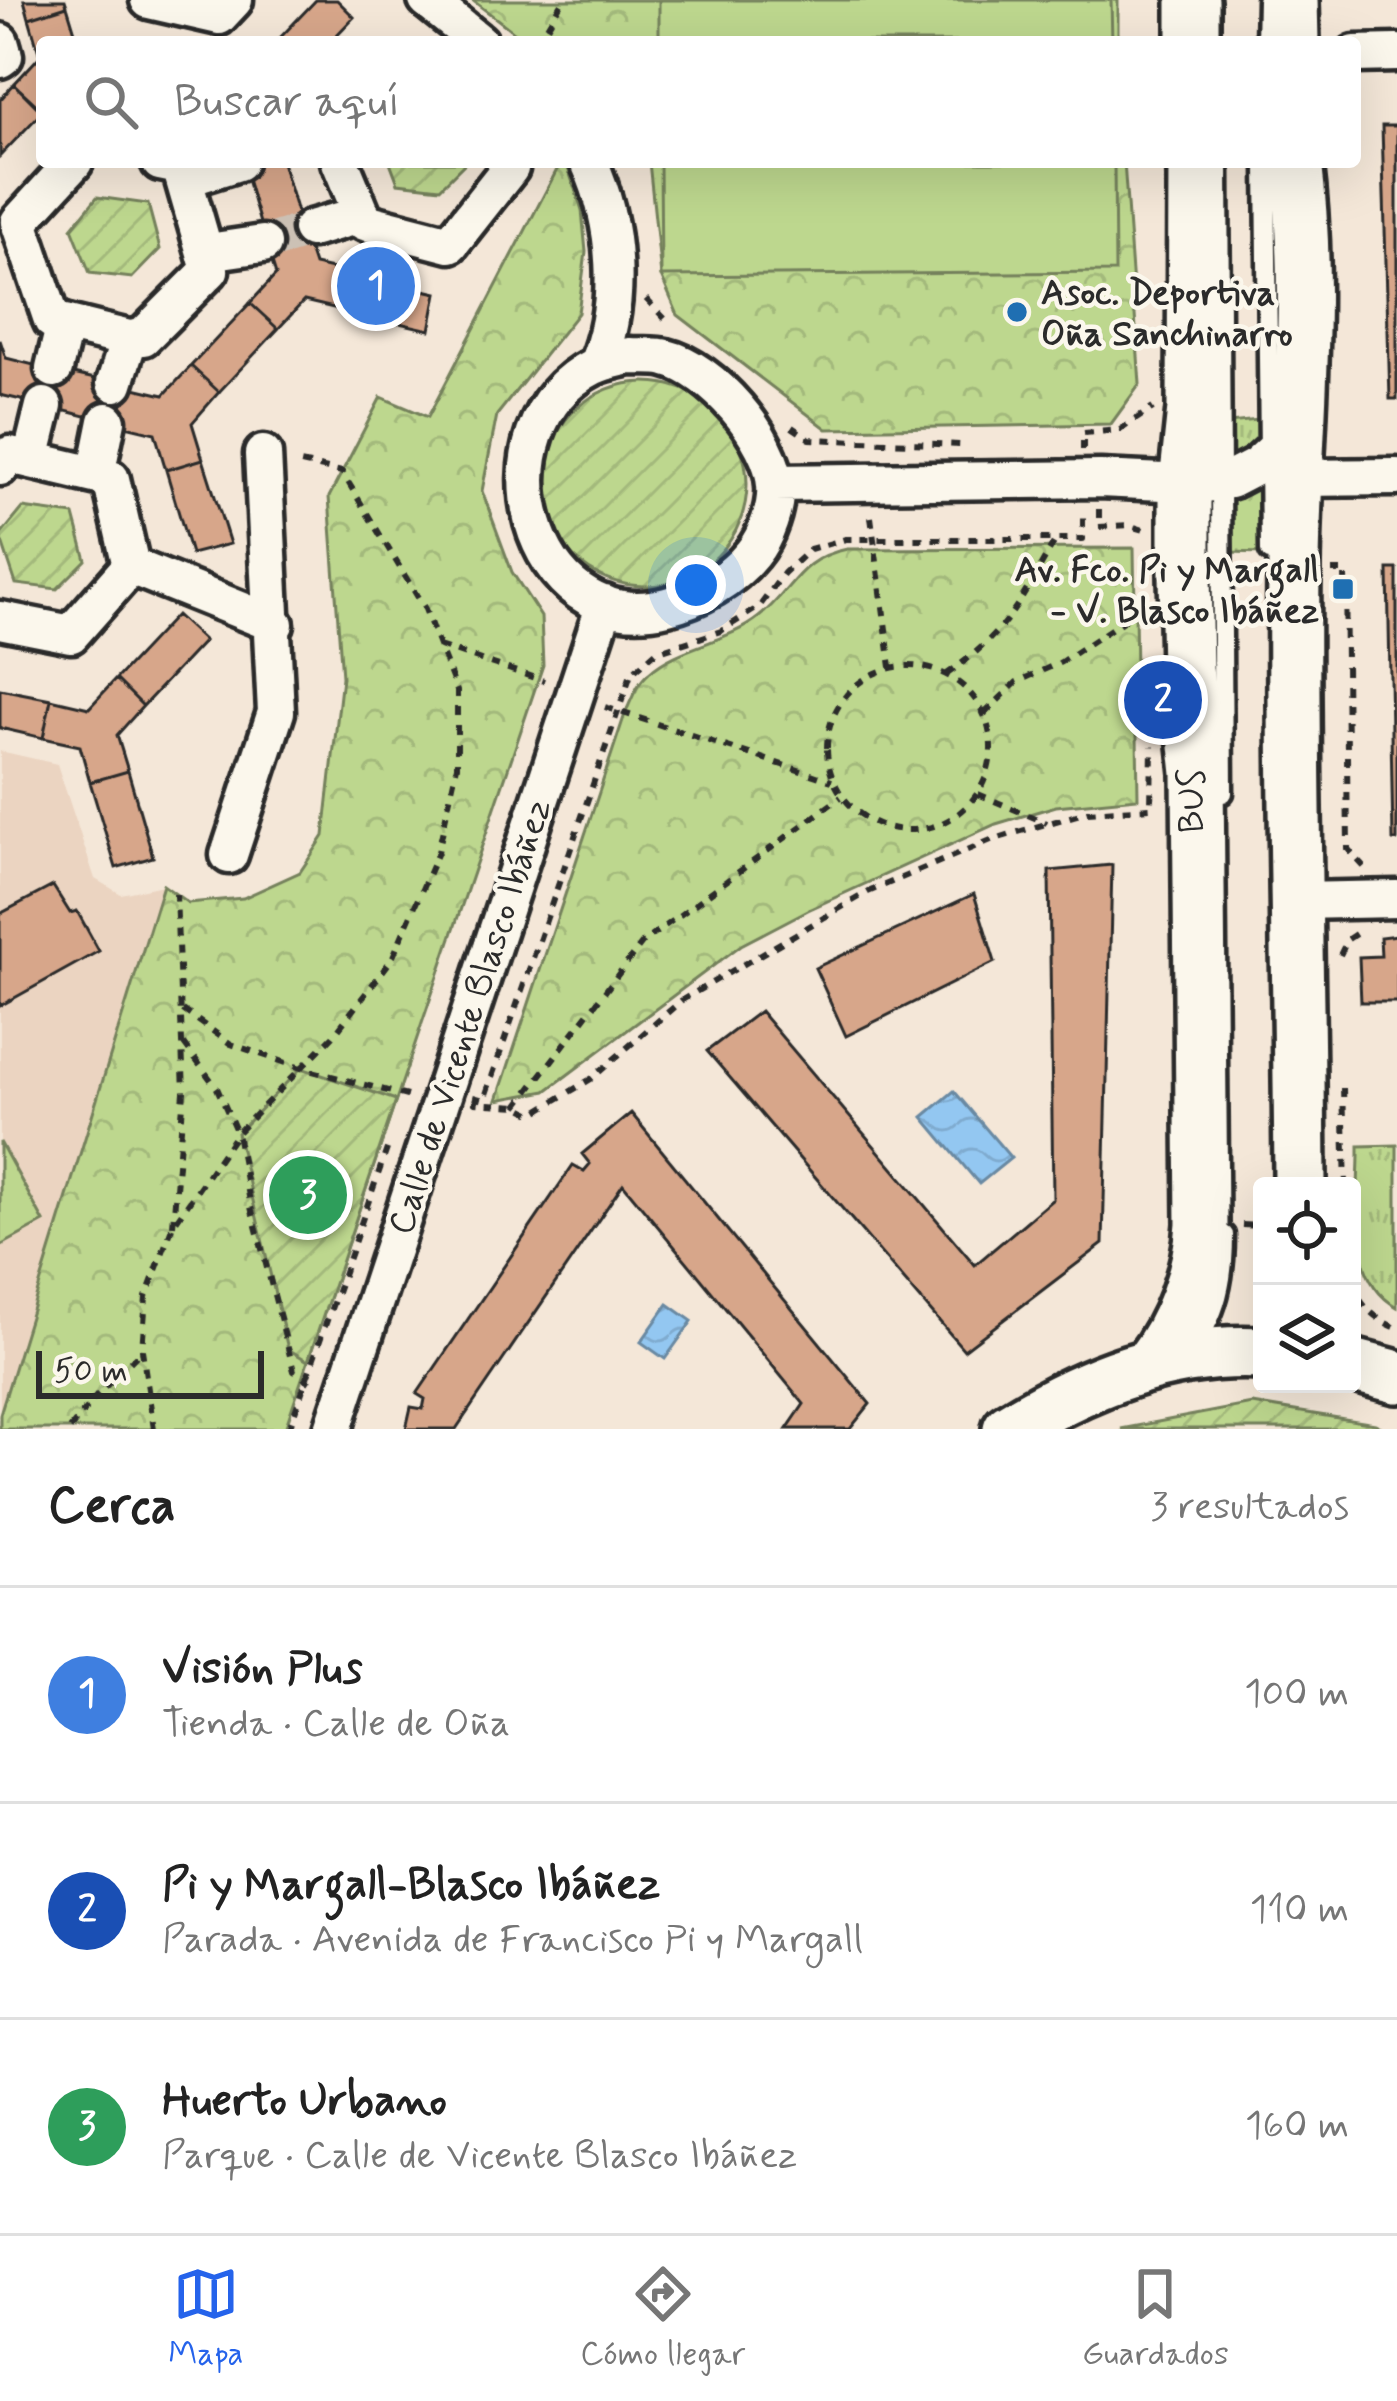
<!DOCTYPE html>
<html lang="es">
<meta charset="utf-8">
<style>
:root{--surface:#fff;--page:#f6f6f6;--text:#222;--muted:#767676;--line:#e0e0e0;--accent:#2563eb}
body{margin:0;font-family:Mynerve,sans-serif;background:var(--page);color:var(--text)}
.controls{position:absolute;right:36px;bottom:36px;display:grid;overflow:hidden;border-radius:12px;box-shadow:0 12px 48px #0002}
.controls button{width:108px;height:108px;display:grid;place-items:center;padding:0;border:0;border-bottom:3px solid var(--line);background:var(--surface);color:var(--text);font:60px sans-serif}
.scale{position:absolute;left:36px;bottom:30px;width:228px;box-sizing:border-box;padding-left:12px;border:6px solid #2b2b2b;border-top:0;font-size:33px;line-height:42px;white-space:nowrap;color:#2b2b2b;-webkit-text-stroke:9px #fbf7ec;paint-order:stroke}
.you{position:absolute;left:696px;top:585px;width:42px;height:42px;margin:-30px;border:9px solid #fff;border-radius:50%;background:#1a73e8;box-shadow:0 0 0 18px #1a73e833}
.badge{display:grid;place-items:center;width:78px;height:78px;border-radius:50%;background:var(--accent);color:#fff;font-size:39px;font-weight:700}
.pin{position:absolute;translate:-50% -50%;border:6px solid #fff;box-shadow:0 3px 12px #0006}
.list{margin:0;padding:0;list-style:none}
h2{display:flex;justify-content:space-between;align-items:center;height:156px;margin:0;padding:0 48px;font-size:51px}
h2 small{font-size:39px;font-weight:400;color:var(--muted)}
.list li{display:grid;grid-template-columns:78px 1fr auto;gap:36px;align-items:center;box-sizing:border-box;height:216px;padding:0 48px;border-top:3px solid var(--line)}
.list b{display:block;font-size:45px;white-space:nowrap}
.list p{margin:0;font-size:39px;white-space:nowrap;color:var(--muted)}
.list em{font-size:39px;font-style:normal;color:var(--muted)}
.icon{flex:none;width:66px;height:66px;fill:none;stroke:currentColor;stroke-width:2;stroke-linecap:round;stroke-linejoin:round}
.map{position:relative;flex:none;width:1397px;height:1429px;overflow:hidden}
.search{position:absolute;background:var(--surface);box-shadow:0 12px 48px #0002;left:36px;right:36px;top:36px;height:132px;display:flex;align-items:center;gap:30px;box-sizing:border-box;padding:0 42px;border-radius:12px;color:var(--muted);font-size:45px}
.sheet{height:804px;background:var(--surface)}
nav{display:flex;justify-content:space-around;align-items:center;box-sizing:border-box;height:168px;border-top:3px solid var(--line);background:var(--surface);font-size:33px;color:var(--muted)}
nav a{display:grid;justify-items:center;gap:6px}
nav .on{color:var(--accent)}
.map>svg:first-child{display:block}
</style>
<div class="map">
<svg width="1397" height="1429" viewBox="0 0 1397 1429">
<defs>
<pattern id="grass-tufts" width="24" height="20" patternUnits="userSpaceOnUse" patternTransform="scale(3)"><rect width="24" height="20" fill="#bdd78e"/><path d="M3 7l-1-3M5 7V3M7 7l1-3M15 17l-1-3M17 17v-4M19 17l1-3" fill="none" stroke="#a3b97b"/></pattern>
<pattern id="park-crowns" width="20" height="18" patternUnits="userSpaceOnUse" patternTransform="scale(3)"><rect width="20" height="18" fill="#bdd78e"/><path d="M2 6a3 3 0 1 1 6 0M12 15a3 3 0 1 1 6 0" fill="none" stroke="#a3b97b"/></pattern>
<pattern id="garden-furrows" width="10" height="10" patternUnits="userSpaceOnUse" patternTransform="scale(3)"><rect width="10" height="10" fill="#bdd78e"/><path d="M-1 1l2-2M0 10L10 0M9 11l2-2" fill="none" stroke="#a3b97b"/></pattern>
<pattern id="water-waves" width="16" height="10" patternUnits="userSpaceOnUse" patternTransform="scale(3)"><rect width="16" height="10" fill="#93c7f1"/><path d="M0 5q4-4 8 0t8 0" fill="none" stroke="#7fabcf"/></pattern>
</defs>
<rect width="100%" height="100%" fill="#f4e7d8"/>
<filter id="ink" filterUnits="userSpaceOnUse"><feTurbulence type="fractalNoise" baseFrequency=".00833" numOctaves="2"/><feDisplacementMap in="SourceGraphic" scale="24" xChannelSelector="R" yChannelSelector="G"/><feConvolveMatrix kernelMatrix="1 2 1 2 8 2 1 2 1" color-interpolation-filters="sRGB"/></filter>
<g filter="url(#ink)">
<path fill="#ebd4c1" d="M0,751L57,764L95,879L121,894L163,885L0,1414Z"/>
<path fill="url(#grass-tufts)" stroke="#74815c" stroke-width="3" d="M1258,333L1261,434L1245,457L1229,467L1228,423L1259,420Z
M1263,474V553L1229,552L1230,492Z
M1397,1145V1307C1344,1278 1360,1198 1359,1146Z"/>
<path fill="url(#park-crowns)" stroke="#74815c" stroke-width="3" d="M472,0H1118V42H527Z
M561,162H566L582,210L586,252L578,313L497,415L482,491L512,572L541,617L543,665L285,1429H0V1414L163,885L188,903L243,898L300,872L324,836L342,677L329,497L381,397L428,417Z
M649,162H1124L1140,384L1111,424L827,429L678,315L661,276Z
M1134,548L1138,798L1056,806L996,824L808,910L741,945L546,1091L497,1100L625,714C632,699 636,684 649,673C678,646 727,643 759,617C794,589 797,559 847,549Z"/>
<path fill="url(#garden-furrows)" stroke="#74815c" stroke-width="3" d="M390,162H466L440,188L398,183Z
M97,197L148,204L160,249L132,278L90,273L72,228Z
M543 484a102 102 0 1 1 204 0a102 102 0 1 1-204 0Z
M23,508L74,515L86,560L57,589L16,584L0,536Z
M301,1068L396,1100L308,1361L288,1349L237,1133Z
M1252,1404L1375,1424L1385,1429H1121Z"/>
<path fill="#bdd78e" stroke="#74815c" stroke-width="3" d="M659,0H1111L1112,42H659Z
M660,162H1114L1115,272L661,276Z
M0,1142L44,1222L0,1246Z"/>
<path fill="url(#water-waves)" stroke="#6989a2" stroke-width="3" d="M954,1091L1011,1158L979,1184L923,1117Z
M668,1304L692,1321L665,1359L641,1342Z"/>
<path fill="#d7a68a" stroke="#2b2b2b" stroke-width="3" d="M24,0H65L67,6L29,18Z
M316,0H337L354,17L330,42H276Z
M67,6L78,42H42V110L14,84L40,56L29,18Z
M14,84L42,112L0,156V100Z
M1382,126H1397V399H1390Z
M242,162H282L301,226L264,237Z
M301,226L314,265L350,273L342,310L304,301L278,329L250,303L276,275L264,237Z
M350,273L437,293L430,330L342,310Z
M250,303L278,329L219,392L191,366Z
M0,340L6,358L42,367L34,403L0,395Z
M191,366L219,392L192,423L203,459L166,470L155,433L117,424L126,386L164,395Z
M42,367L126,386L117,424L34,403Z
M203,459L230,544L191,554L166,470Z
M1388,569H1397V840H1393Z
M176,615L204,641L143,706L116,679Z
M116,679L143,706L117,735L128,771L90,782L80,746L43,738L51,699L89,708Z
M0,689L51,699L43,738L0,728Z
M128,771L153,857L116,868L90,782Z
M1112,865L1103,1244L964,1350L707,1051L760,1011L975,1265L1053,1199L1049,871Z
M53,886L70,913L77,911L99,951L0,1006V914Z
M974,894L995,962L846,1036L815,968Z
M1397,935V1002H1361L1359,957L1381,956L1380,937Z
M631,1113L870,1404L850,1429H787L804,1404L623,1184L456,1429H406L411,1407L423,1409L425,1399L417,1394L573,1165L584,1171L590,1164L582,1154Z"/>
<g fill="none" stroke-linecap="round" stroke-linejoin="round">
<path stroke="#ccc1b5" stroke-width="36" stroke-dasharray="36 18" stroke-linecap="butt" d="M263,244L311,229"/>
<defs>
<path id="lane" d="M1266,42L1267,0
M1266,162L1270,551
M1219,167L1223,793
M1189,1349C1218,1317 1224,1276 1224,1235"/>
<path id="street" d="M149,0L219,16L234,0
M427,0L479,42
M0,42L4,56L0,59
M1355,54L1397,53
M74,162L19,222L52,320L129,339L143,337L210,270L180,166L160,162
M340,162L365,222L450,244L510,168L508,162
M589,162C617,223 623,303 597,364
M184,179L238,162
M311,229L360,215
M208,252L263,244
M629,356C641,357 655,355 666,358C712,369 772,438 775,485C777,507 766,537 752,554C731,580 699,598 667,606C528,641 473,427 594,366C605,361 618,359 629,356Z
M54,369L65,323
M115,383L129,339
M31,459L44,406
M0,467L10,455L111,479L131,566L71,634L0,620
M96,475L107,421
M1296,478L1397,477
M775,483L1100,479L1206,484L1230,480L1257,466L1297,429
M131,566L275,624
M229,855L276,712L263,454
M1298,901L1397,899
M333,1429L605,604"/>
<path id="secondary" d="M1193,0V42
M1292,0L1293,42
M1296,162C1313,296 1296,429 1294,564C1292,771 1299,979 1300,1186
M1150,1364C1180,1325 1199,1274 1202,1224L1198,773L1187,669L1185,575V484L1193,409L1194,162
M1352,1365L1397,1377
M1009,1429C1086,1381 1170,1348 1262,1353"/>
</defs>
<use href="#lane" stroke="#2b2b2b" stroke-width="27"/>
<use href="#street" stroke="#2b2b2b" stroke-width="45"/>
<use href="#secondary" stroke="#2b2b2b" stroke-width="60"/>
<path stroke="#2b2b2b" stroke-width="6" stroke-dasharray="9 9" stroke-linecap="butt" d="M538,42L563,0
M646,299L670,324
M792,427L810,439L961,445
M1083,450V433L1120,430L1153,408
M1099,509V527L1128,525L1144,530
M871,517L891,667
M1332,571H1345L1348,849L1365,868
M439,646L544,681
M827 748a82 82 0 1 1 164 0a82 82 0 1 1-164 0Z
M947,674C1006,634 1022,599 1056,539
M605,707L832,781
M985,713L1017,682L1061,662L1147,605
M978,794L1047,823
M1340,955L1348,939L1357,933
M183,1010L231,1044L301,1068L407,1096
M184,1044L217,1088L237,1133L251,1207L294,1371L310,1382
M1343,1088L1346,1186
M473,1097L484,1100L631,674L656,652L721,631L759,607L784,573L810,549L846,539H1083V511
M477,1098L475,1103L517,1106L533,1114L591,1079L682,1000L868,892L991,840L1087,812L1151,808L1152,746
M517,1106L643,942L841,797
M173,1225L184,1092L176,894
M1242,1225L1262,1226
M1352,1283C1359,1305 1376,1320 1397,1328
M70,1429L98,1394L142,1350
M154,1429L142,1350L146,1297L173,1225L237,1133L333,1036L392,959L438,852L457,766V691L439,646L425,609L342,472L296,462
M289,1429L388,1146"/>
<use href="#lane" stroke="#fbf7ec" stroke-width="18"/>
<use href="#street" stroke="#fbf7ec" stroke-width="36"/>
<use href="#secondary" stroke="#fbf7ec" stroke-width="51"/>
</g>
</g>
<g fill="#1f6fb2" stroke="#fbf7ec" stroke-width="4.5">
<circle cx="1017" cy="312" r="12"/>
<rect x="1331" y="577" width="24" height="24" rx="6"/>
</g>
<g text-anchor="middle" stroke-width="9" stroke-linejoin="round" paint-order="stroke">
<g font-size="36" font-weight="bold" fill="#2b2b2b" stroke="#fbf7ec" text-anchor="start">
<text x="1041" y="304">Asoc. Deportiva<tspan x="1041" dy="41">Oña Sanchinarro</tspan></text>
<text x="1319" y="581" text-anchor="end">Av. Fco. Pi y Margall<tspan x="1319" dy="41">- V. Blasco Ibáñez</tspan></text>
</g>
<g font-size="36" fill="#2b2b2b" stroke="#fbf7ec">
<text transform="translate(1190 801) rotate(-90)" y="13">BUS</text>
<text transform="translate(468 1016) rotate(-72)" y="13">Calle de Vicente Blasco Ibáñez</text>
</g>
</g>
</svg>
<div class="controls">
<button><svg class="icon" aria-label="locate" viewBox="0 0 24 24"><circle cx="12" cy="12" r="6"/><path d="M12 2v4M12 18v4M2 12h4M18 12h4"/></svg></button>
<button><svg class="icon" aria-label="layers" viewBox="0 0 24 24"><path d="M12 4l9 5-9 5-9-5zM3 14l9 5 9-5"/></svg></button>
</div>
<div class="scale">50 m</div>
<div class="you"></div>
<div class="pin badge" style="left:376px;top:286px;background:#3f7fe0">1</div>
<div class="pin badge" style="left:1163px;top:700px;background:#1a4fb4">2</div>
<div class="pin badge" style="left:308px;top:1195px;background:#2e9e5b">3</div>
<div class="search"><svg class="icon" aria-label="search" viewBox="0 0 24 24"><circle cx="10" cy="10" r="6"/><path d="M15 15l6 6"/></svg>Buscar aquí</div>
</div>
<section class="sheet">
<h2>Cerca<small>3 resultados</small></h2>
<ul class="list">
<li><span class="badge" style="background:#3f7fe0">1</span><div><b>Visión Plus</b><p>Tienda · Calle de Oña</p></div><em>100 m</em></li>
<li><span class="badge" style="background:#1a4fb4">2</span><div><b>Pi y Margall-Blasco Ibáñez</b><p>Parada · Avenida de Francisco Pi y Margall</p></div><em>110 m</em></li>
<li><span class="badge" style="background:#2e9e5b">3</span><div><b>Huerto Urbano</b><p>Parque · Calle de Vicente Blasco Ibáñez</p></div><em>160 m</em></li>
</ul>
</section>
<nav>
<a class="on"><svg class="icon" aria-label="map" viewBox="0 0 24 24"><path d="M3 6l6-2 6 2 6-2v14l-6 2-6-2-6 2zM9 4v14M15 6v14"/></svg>Mapa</a>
<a><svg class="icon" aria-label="directions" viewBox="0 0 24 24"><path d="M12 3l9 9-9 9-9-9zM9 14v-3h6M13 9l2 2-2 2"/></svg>Cómo llegar</a>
<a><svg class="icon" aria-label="saved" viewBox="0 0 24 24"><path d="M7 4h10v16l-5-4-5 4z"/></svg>Guardados</a>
</nav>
